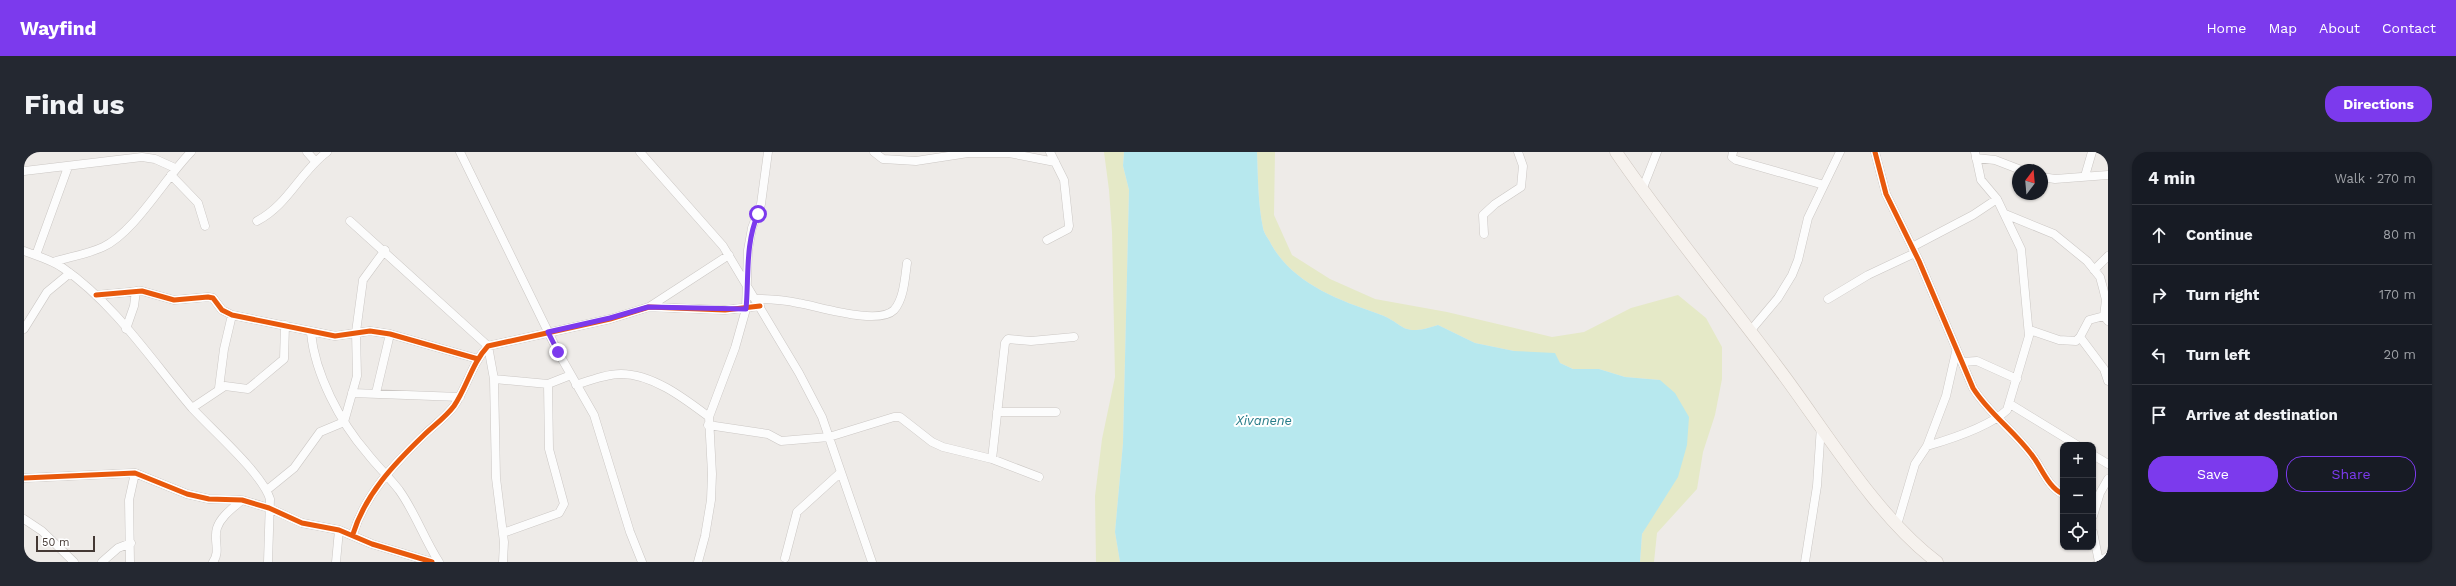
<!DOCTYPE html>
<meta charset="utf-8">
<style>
:root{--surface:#171b24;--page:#242831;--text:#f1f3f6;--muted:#9ea1a6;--line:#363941;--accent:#7c3aed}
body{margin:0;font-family:"Work Sans",sans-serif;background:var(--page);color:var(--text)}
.controls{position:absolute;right:12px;bottom:12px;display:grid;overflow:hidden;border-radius:8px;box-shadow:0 1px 3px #0004}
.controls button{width:36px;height:36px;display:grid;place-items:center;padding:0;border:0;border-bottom:1px solid var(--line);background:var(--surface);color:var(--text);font:20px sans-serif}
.compass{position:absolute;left:1988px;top:12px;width:36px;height:36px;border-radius:50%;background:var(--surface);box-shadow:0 1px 3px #0004;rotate:16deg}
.scale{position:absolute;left:12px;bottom:10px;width:59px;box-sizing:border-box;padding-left:4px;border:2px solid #443934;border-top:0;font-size:11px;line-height:14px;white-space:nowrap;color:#443934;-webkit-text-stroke:3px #fff;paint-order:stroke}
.stop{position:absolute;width:12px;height:12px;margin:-9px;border:3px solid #7c3aed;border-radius:50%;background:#fff}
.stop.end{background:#7c3aed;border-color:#fff;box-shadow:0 1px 4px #0008}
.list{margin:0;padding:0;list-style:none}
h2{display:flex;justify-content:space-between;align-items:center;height:52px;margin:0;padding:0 16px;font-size:17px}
h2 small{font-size:13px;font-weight:400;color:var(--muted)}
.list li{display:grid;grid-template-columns:26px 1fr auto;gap:12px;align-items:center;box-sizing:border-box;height:60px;padding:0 16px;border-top:1px solid var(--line)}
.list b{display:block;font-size:15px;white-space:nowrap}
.list em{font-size:13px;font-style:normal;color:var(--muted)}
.actions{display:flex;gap:8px;padding:12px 16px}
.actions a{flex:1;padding:9px 0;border:1px solid var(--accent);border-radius:16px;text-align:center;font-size:14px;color:var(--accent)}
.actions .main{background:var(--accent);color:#fff}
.icon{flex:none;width:22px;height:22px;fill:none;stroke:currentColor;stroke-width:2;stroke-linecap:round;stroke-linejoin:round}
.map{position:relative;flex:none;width:2084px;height:410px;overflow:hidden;border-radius:16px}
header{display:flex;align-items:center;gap:24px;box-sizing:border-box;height:56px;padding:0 20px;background:var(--accent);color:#fff}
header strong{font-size:19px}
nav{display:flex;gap:22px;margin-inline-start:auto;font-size:14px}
.intro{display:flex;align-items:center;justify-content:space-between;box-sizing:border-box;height:96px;padding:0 24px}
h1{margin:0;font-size:28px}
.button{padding:10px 18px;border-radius:16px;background:var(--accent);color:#fff;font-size:14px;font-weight:700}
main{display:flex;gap:24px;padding:0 24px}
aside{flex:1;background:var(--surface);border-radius:16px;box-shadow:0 1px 3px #0004}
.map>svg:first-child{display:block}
</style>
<header>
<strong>Wayfind</strong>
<nav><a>Home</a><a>Map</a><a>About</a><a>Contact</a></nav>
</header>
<div class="intro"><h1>Find us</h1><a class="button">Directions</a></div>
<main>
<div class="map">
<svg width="2084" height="410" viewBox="0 0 2084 410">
<rect width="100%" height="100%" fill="#eeebe8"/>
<path fill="#e5e9c7" d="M1080,0H1100L1099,14L1105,38L1099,291L1091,380L1096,410H1072L1071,344L1078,287L1091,225L1088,80L1085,38Z
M1233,0H1251L1250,63L1268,103L1306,127L1351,147L1423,160L1528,185L1560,180L1607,156L1654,143L1682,166L1698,195V227L1691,263L1679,300L1673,337L1633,381L1630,410H1616L1618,382L1632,356L1636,228L1601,225L1575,217H1549L1536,211L1490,199L1451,191L1414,173C1374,186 1383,171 1352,161C1312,147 1269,131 1247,92C1245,87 1240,82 1239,76C1234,52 1234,25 1233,0Z"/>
<path fill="#b7e8ee" d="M1100,0H1233C1234,25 1234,52 1239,76C1240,82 1245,87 1247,92C1269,131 1312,147 1352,161C1383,171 1374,186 1414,173L1451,191L1490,199L1531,201L1536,211L1549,217H1575L1601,225L1636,228L1651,241L1665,265L1663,293L1654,325L1618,382L1616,410H1096L1091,380L1099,291L1105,38L1099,14Z"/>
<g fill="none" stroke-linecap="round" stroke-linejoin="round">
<defs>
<path id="minor" d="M283,0L291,9
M436,0L534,200L570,263L606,380L618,410
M616,0L699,94L775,221L798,265L848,410
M850,0L859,7L892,9L944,1H985L1031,10
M1709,0L1708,5L1712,8L1800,33
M1851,0L1862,42L1895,109L1949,236C1965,262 1992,280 2010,306C2018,317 2025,336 2039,342
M1952,6L1971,8L1997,18
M0,19L118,5L131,7L151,16
M147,23L174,51L181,74
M2061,24L2068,0
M2018,25L2031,27L2084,23
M1618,38L1633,0
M1981,62L2030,82L2063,109L2076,125L2079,136L2082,148L2080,164L2084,169
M233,69C264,53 276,20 303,0
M326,69L464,194L470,227L472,326L480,390L479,410
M1460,82L1459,63L1471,52L1497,35L1499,14L1494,0
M1023,88L1044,77L1045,74L1040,28L1026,0
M1888,95L1949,63L1973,47
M0,99C13,104 28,108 39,116C91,152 128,209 168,256
M12,103L44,15
M29,110C45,105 64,102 79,95C111,80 141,26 167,0
M2070,118L2084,104
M72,143L118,139L150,148L184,145L189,146L198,158L208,163L311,184L346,179L366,182L454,207
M732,147C746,147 760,148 774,151C794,154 854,174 870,158C880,147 881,125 883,111
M1804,147L1844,123L1891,101
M625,155L705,103
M0,177L23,140L46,121
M102,177L110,154L112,139
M1727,178L1754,146L1768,123L1774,108L1784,66L1816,0
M2006,178L2035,188L2052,189L2056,185L2065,168L2080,164
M287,181C291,222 316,270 343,301C353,314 365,325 375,338C391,360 400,387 415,410
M2056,185L2080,217L2084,229
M1938,210L1953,209L1993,227
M470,227L524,232L547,223
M552,233C567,228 582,222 597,222C629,222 661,247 685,265
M195,236L200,197L208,163
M328,241L436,245
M352,241L366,182
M1986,252L2053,293
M973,260H1032
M320,270L333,224L332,180L339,128L361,98
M684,273L744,282L757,289L805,285L870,265H876L908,290L919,295L968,307L1015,325
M1903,294C1927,287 1965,275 1983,258L2005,184L1997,97L1973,47L1957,28L1951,0
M2069,303L2084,312
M968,307L981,191L984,187L1007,189L1050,185
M0,326L111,321L163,342L185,347L218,348L245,356L278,371L315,378L348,392L408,410
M243,338L270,316L296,280L320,270
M2069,364L2076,341L2084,327
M0,367L18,379L50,410
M1873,373L1891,312L1903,294L1922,244L1932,200
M2069,380L2075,410
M479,381L535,361L540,352L525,297L524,232
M329,382C341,343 369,313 399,284C409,274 421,266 430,254C443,235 448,211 464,194L586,167L625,155L701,158L736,154
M761,406L773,360L816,321
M78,410L94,396L107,391
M106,410L105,348L111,321
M189,410C197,399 189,388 193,376C197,364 209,356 218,348
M244,410L246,347C238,321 188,278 168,256L201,234L224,237L260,207L261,173
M312,410L315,378
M674,410L681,384L687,348L688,322L685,265L711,196L722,157L724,98L728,76L737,52L744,0
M1781,410L1793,334L1797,274
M2076,410L2084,404"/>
<path id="secondary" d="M1592,0C1644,76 1703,147 1758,221C1802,280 1854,366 1913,410"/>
</defs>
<use href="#minor" stroke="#cbc7c4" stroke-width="9"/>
<use href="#secondary" stroke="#cfc7c0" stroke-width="13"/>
<use href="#minor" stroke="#fcfcfc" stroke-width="8"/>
<use href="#secondary" stroke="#f6f2ee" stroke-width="12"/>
<defs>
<path id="cycleway" d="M1851,0L1862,42L1895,109L1949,236C1965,262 1992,280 2010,306C2018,317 2025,336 2039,342
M72,143L118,139L150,148L184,145L189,146L198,158L208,163L311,184L346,179L366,182L454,207
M0,326L111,321L163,342L185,347L218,348L245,356L278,371L315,378L348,392L408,410
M329,382C341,343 369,313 399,284C409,274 421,266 430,254C443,235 448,211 464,194L586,167L625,155L701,158L736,154"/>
</defs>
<use href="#cycleway" stroke="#fff" stroke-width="8"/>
<use href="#cycleway" stroke="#e8590c" stroke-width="5"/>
</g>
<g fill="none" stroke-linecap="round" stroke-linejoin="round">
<path stroke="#7c3aed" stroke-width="5" d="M534,200L524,180L586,166L624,155L722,157C725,125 721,92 734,62"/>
</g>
<g text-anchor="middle" stroke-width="4" stroke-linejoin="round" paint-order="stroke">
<g font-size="13" font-style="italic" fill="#267c88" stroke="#fff">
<text x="1240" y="273">Xivanene</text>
</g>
</g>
</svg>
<div class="controls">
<button>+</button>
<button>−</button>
<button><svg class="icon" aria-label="locate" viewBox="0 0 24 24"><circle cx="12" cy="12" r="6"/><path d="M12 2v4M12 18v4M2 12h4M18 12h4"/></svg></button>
</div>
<svg class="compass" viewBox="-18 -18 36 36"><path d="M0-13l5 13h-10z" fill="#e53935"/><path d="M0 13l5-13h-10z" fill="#9ea1a6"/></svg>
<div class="scale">50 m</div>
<div class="stop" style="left:734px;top:62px"></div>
<div class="stop end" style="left:534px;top:200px"></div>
</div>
<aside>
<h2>4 min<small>Walk · 270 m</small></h2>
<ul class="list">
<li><svg class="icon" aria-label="ahead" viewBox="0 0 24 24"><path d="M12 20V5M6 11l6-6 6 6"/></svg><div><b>Continue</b></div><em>80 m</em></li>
<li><svg class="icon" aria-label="right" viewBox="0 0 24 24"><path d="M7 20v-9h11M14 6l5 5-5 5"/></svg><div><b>Turn right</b></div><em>170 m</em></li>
<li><svg class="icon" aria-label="left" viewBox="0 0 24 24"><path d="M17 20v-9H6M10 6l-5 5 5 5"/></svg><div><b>Turn left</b></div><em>20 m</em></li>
<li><svg class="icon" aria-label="arrive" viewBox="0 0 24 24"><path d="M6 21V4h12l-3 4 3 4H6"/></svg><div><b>Arrive at destination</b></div></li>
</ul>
<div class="actions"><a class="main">Save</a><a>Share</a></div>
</aside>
</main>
